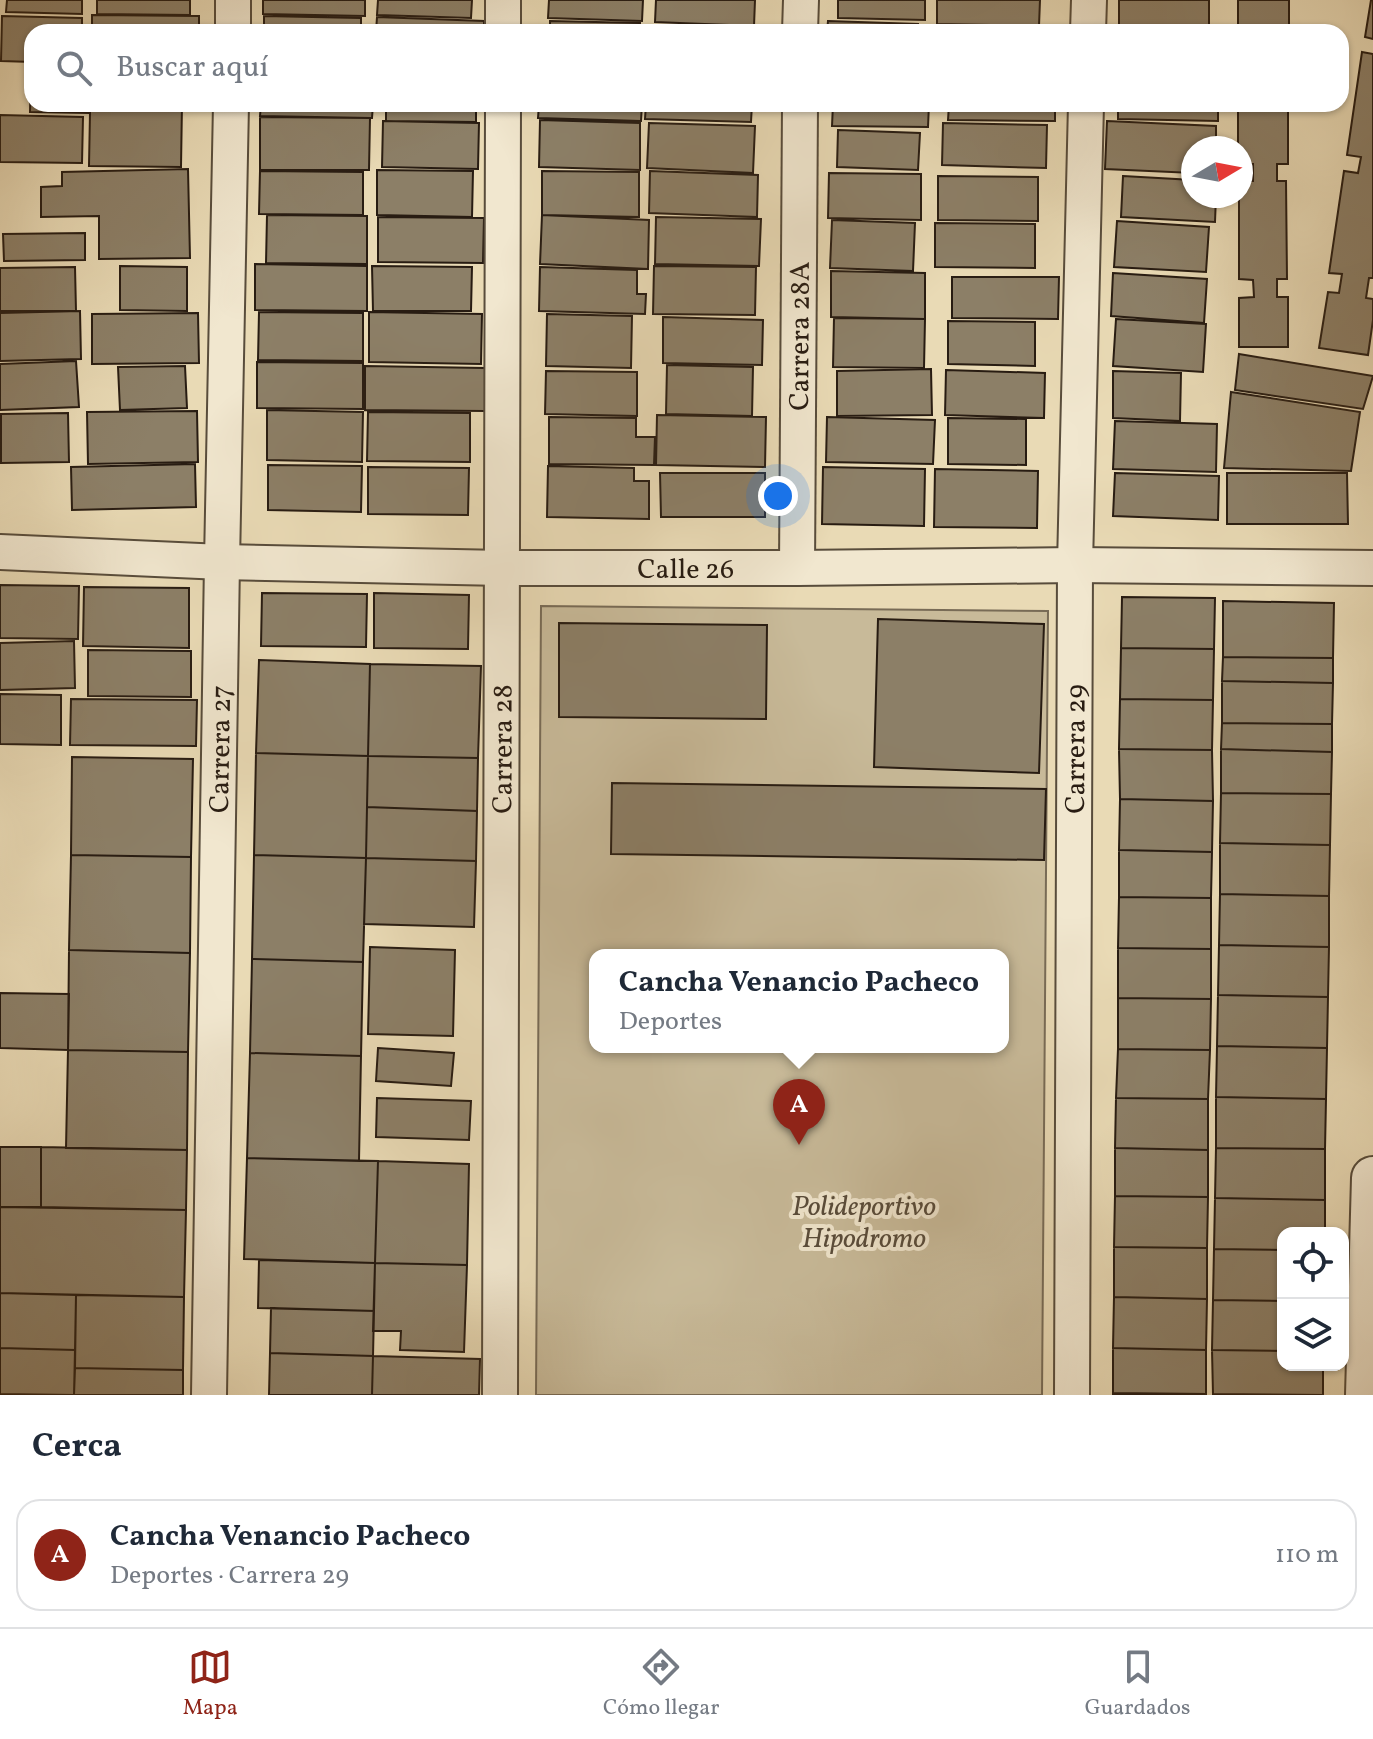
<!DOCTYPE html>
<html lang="es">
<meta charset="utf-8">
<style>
:root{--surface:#fff;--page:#f2f2f3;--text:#1f2937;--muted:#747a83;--line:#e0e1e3;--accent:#8f2418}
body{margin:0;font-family:Vollkorn,serif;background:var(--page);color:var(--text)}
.controls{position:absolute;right:24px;bottom:24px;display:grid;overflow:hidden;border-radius:16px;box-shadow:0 2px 6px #0004}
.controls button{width:72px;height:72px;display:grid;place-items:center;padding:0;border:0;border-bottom:2px solid var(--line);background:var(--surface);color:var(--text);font:40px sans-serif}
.compass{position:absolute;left:1181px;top:136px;width:72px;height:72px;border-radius:50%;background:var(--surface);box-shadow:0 2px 6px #0004;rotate:80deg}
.you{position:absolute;left:778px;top:496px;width:28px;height:28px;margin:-20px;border:6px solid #fff;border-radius:50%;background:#1a73e8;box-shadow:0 0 0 12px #1a73e833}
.badge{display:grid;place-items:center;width:52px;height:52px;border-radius:50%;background:var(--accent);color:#fff;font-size:26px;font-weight:700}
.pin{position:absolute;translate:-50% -66px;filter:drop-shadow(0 2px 4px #0008)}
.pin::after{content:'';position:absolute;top:42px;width:28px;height:24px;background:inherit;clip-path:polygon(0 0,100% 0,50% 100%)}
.popup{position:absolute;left:589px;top:949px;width:420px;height:104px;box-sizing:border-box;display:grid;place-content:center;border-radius:16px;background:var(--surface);filter:drop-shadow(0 2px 6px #0005);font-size:26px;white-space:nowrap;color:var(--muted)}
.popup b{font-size:30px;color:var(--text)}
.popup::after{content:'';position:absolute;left:50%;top:100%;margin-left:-16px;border:16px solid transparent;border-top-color:var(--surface)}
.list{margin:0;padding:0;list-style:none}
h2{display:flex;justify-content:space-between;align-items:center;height:104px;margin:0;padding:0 32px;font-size:34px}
h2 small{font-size:26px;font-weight:400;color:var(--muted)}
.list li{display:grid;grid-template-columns:52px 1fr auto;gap:24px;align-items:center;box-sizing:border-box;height:112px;margin:0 16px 16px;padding:0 16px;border:2px solid var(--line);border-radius:24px}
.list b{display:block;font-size:30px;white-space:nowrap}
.list p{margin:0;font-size:26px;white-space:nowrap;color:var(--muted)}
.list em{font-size:26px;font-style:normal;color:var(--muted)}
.icon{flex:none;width:44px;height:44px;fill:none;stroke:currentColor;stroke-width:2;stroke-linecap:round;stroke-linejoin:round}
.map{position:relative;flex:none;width:1373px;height:1395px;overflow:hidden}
.search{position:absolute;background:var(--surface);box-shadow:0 2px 6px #0004;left:24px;right:24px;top:24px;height:88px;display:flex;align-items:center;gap:20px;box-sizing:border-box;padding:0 28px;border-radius:24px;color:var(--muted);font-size:30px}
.sheet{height:232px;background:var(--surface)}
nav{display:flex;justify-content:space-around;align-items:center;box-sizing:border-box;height:112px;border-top:2px solid var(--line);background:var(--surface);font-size:22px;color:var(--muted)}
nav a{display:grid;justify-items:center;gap:4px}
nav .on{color:var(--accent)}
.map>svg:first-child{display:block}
</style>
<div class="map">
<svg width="1373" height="1395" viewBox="0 0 1373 1395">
<rect width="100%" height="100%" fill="#e9dab5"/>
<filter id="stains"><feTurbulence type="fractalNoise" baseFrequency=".0025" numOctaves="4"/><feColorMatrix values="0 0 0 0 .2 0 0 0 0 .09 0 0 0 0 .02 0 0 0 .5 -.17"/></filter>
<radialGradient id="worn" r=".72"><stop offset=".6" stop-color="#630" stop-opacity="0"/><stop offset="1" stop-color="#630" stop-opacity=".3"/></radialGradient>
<path fill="#c8ba99" stroke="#786b56" stroke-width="2" fill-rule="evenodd" d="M541,606L1048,611L1042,1395H536ZM595,955H1003V1047H595Z"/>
<path fill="#8c7f67" stroke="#281c12" stroke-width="2" d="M7,0H82V14L6,12Z
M97,0H190V15L97,14Z
M263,0H365V16L263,14Z
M378,0H472L471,18L377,15Z
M549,0H643L642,21L548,18Z
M656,0H755L754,26L655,22Z
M838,0H925V20L838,18Z
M937,0H1040L1039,26L937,24Z
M1119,0H1209V25H1119Z
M1238,0H1289V32H1238Z
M1371,0H1373V39L1365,37Z
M92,15L199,16V32H92Z
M2,16L82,18V32H32V62L1,61Z
M264,16L361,18V32H264Z
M377,17L484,21V32H376Z
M550,21L640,23V32H550Z
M828,21L918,24V32H827Z
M650,26L749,29V32H650Z
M938,27L1041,30V32H938Z
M1221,28V32H1115V29Z
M1362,52L1373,54V278H1369L1366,298L1373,299V320L1368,355L1319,348L1328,292L1339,293L1342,274L1329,273L1344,171L1358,173L1361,157L1347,155Z
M31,68L32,104H182L181,167L89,166L90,113L30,112Z
M261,104H373L372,118L260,116Z
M386,104H476V122L386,121Z
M539,104H642L641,121L538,118Z
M646,104H752L751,122L645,119Z
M833,104H929L928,127L832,126Z
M949,104H1055V121L948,120Z
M1118,104H1218V121L1118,119Z
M1238,104H1288V164H1277V181H1286L1287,279H1277V297H1288V347H1239V298L1254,297L1253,280L1239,279V196H1241V181H1253V164H1241V148H1238Z
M0,115L83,117L82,163L0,162Z
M260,117L370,118L369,170H260Z
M540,120L640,123V170L539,167Z
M383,121L479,123L478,169L382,167Z
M1107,121L1216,126V148H1193V173L1105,169Z
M649,123L755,126L753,173L647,168Z
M943,123L1047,125L1046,168L942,165Z
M838,130L920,133L918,170L837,167Z
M188,169L190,258L99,259V216L41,217V187L62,186V172Z
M377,170L473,171L472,217L377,215Z
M260,171L363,172V215L259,214Z
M542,171L639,172V217L542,215Z
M650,171L758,175L757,217L649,213Z
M829,173L921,174V220L828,218Z
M938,176L1038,177V221L938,220Z
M1123,176L1193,180V196H1216L1215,222L1121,217Z
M267,215L367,216V264L266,263Z
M542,215L649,220L648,269L540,264Z
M378,217L484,218L483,263L378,262Z
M656,217L761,219L759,266L655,264Z
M832,220L915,223L913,271L830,268Z
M1117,221L1209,227L1206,272L1114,267Z
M935,223L1035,224V268L935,267Z
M85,233V260L4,261L3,234Z
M255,264L367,266V311L255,310Z
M120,266L187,267V311L120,310Z
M372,266L472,267L471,311H373Z
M654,266L756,267L755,315L653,314Z
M75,267L76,311H0V268Z
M540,267L637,270V294H646L645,314L539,311Z
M831,271L925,273V319L831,317Z
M1113,273L1207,279L1204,323L1111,316Z
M952,277H1059L1058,319L952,318Z
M80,311L81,359L0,361V313Z
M259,312L363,313V361L258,360Z
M369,312L482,314L481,364L369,362Z
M198,313L199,363L92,364V314Z
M547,314L632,316L631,368L546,366Z
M663,317L763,320L762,365L663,363Z
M834,318L925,319L924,368L833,367Z
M1116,319L1206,324L1203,372L1113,366Z
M948,321L1035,322V366L948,364Z
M1239,354L1373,376L1363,409L1235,390Z
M76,361L79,407L0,410V364Z
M257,362L363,363V409L257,408Z
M667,365L753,367L752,416L666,414Z
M185,366L187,408L120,410L118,367Z
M365,366L485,368V411L365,410Z
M931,369L932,415L837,416V371Z
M946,370L1045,373L1044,418L945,415Z
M546,371L637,372V416L545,414Z
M1113,371L1181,373L1180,421L1113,418Z
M1231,392L1360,412L1351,471L1224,468Z
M267,410L363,412L362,462L267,460Z
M197,411L198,462L88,464L87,412Z
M368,412L470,413V462L367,461Z
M68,413L69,462L1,463V414Z
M657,415L766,417L765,467L656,465Z
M549,417L636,418V437H655L654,465L549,464Z
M827,417L935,420L933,464L826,462Z
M948,418L1026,419V465L948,464Z
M1115,421L1217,424L1216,472L1113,469Z
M195,464L196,507L72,510L71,467Z
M268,465L362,466L361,512L268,510Z
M548,466L634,468V481H649V519L547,517Z
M368,467L469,468L468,515L368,514Z
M823,467L925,469L924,526L822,524Z
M935,469L1038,471L1037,528L934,527Z
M660,473H765V517H661Z
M1115,473L1219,476L1218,520L1113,516Z
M1227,473H1347L1348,524H1227Z
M0,585L79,586L78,639L0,638Z
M84,587L189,588V648L83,646Z
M262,593L367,594L366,647L261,646Z
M374,593L469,595L468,649L374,648Z
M1122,597L1215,598L1214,649L1121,648Z
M1223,601L1334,603L1333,658L1223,657Z
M878,619L1044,624L1039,773L874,767Z
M559,623L767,625L766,719L559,717Z
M74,641L75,688L0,690V643Z
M1121,648L1214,649L1213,700L1120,699Z
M88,650L191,651V697L88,696Z
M1223,657L1333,658V683L1222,681Z
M259,660L370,664L368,756L256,753Z
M370,664L481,666L478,758L368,756Z
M1222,681L1333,683L1332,724L1222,723Z
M0,694L61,695V745L0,744Z
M71,699L197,700L196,746L70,745Z
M1120,699L1213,700L1212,750L1119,749Z
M1222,723L1332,724V752L1221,749Z
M1119,749L1212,750L1213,801L1120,799Z
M1221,749L1332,752L1331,794L1221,793Z
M256,753L368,756L366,858L254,855Z
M368,756L478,758L477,811L367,807Z
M72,757L193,759L191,857L71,855Z
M612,783L1046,789L1044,860L611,854Z
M1221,793L1331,794L1330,845L1220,843Z
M1120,799L1213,801L1212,852L1119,850Z
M367,807L477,811L476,861L366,858Z
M1220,843L1330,845L1329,896L1220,894Z
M1119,850L1212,852L1211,898L1119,897Z
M71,855L191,857L190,953L69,950Z
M254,855L366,858L363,962L252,959Z
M366,858L476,861L474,927L364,924Z
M1220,894L1329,896V947L1219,945Z
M1119,897L1211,898V949L1118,948Z
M1219,945L1329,947L1328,997L1218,995Z
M370,947L455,950L453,1036L368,1034Z
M1118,948L1211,949V999L1118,998Z
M69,950L190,953L188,1052L68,1050Z
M252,959L363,962L361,1056L250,1053Z
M0,993L69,994L68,1050L0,1048Z
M1218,995L1328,997L1327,1048L1217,1046Z
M1118,998L1211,999L1210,1050L1118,1049Z
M1217,1046L1327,1048L1326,1099L1216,1097Z
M378,1048L454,1053L451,1086L376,1081Z
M1118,1049L1210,1050L1208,1099L1116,1098Z
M68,1050L188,1052L187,1150L66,1148Z
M250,1053L361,1056L359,1161L247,1158Z
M1216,1097L1326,1099L1325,1149L1216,1148Z
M377,1098L471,1101L469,1140L376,1137Z
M1116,1098L1208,1099V1150L1115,1148Z
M0,1147H41V1207H0Z
M41,1147L187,1150L186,1210L41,1207Z
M1115,1148L1208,1150V1197L1115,1196Z
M1216,1148L1325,1149V1200L1215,1198Z
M247,1158L378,1161L375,1263L244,1259Z
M378,1161L469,1164L467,1265L375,1263Z
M1115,1196L1208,1197L1207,1248L1114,1247Z
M1215,1198L1325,1200V1233H1283V1250L1214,1249Z
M0,1207L186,1210L184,1297L0,1293Z
M1114,1247L1207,1248V1299L1114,1297Z
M1214,1249L1283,1250V1301L1213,1300Z
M259,1260L375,1263L374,1311L258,1308Z
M375,1263L467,1265L464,1352L400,1350L401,1331H373Z
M0,1293L76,1295L75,1350L0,1348Z
M76,1295L184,1297L183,1370L75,1368Z
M1114,1297L1207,1299L1206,1350L1113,1348Z
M1213,1300L1283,1301V1351L1212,1350Z
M271,1308L374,1311L373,1356L270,1353Z
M0,1348L75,1350L74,1395L0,1394Z
M1113,1348L1206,1350V1394L1113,1393Z
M1212,1350L1283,1351V1365H1323V1395L1213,1394Z
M270,1353L373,1356L372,1395H269Z
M373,1356L480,1359L479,1395H372Z
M75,1368L183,1370V1395H74Z
M1113,1393L1206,1394V1395H1113Z"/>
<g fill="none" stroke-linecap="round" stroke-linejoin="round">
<defs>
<g id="minor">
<path d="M233,32V0"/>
<path d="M503,32V0"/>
<path d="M800,32L801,0"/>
<path d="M1088,32L1089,0"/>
<path id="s1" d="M0,552L222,562L503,568H797L1075,565L1373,568"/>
<path id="s2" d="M797,568L800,104"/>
<path id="s3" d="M209,1395L222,562L231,104"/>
<path id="s4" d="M500,1395L503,104"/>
<path id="s5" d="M1072,1395L1075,565L1086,104"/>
</g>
<path id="tertiary" d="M1367,1395L1373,1178"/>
</defs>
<use href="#minor" stroke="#584c3b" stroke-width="38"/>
<use href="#tertiary" stroke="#584c3b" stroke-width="46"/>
<use href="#minor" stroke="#f1e7cf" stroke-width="34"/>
<use href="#tertiary" stroke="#f1e7cf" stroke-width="42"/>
</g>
<g text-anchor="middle" stroke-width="8" stroke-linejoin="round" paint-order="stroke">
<g font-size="28" fill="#281c12" stroke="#f1e7cf">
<text dy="10" stroke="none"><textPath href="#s2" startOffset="232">Carrera 28A</textPath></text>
<text dy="10" stroke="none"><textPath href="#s1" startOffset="686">Calle 26</textPath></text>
<text dy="10" stroke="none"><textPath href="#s3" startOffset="646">Carrera 27</textPath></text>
<text dy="10" stroke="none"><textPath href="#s5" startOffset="646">Carrera 29</textPath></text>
<text dy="10" stroke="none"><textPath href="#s4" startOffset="646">Carrera 28</textPath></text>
</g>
<g font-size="28" font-style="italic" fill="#584b3a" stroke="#f1e7cf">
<text x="864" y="1215">Polideportivo<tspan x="864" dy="32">Hipodromo</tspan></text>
</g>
</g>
<rect width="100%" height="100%" filter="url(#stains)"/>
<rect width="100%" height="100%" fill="url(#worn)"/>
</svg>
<div class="controls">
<button><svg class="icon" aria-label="locate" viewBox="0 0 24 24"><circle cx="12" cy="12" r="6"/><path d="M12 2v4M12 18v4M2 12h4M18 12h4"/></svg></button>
<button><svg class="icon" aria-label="layers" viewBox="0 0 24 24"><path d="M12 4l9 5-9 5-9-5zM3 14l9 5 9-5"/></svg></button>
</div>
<svg class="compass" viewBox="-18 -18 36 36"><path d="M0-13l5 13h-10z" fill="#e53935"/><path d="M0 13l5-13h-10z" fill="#747a83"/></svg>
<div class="you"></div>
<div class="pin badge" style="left:799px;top:1145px">A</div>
<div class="popup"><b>Cancha Venancio Pacheco</b>Deportes</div>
<div class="search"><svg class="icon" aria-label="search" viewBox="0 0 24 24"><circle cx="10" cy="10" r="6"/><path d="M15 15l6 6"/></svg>Buscar aquí</div>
</div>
<section class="sheet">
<h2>Cerca<small></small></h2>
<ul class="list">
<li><span class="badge">A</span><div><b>Cancha Venancio Pacheco</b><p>Deportes · Carrera 29</p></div><em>110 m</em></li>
</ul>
</section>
<nav>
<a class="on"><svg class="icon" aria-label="map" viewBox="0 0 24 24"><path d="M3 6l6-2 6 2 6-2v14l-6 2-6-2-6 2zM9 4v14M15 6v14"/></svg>Mapa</a>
<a><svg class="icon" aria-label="directions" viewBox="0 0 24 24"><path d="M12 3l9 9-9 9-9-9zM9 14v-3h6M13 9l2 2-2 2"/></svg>Cómo llegar</a>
<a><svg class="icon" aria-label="saved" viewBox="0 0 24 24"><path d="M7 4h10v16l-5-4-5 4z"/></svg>Guardados</a>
</nav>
